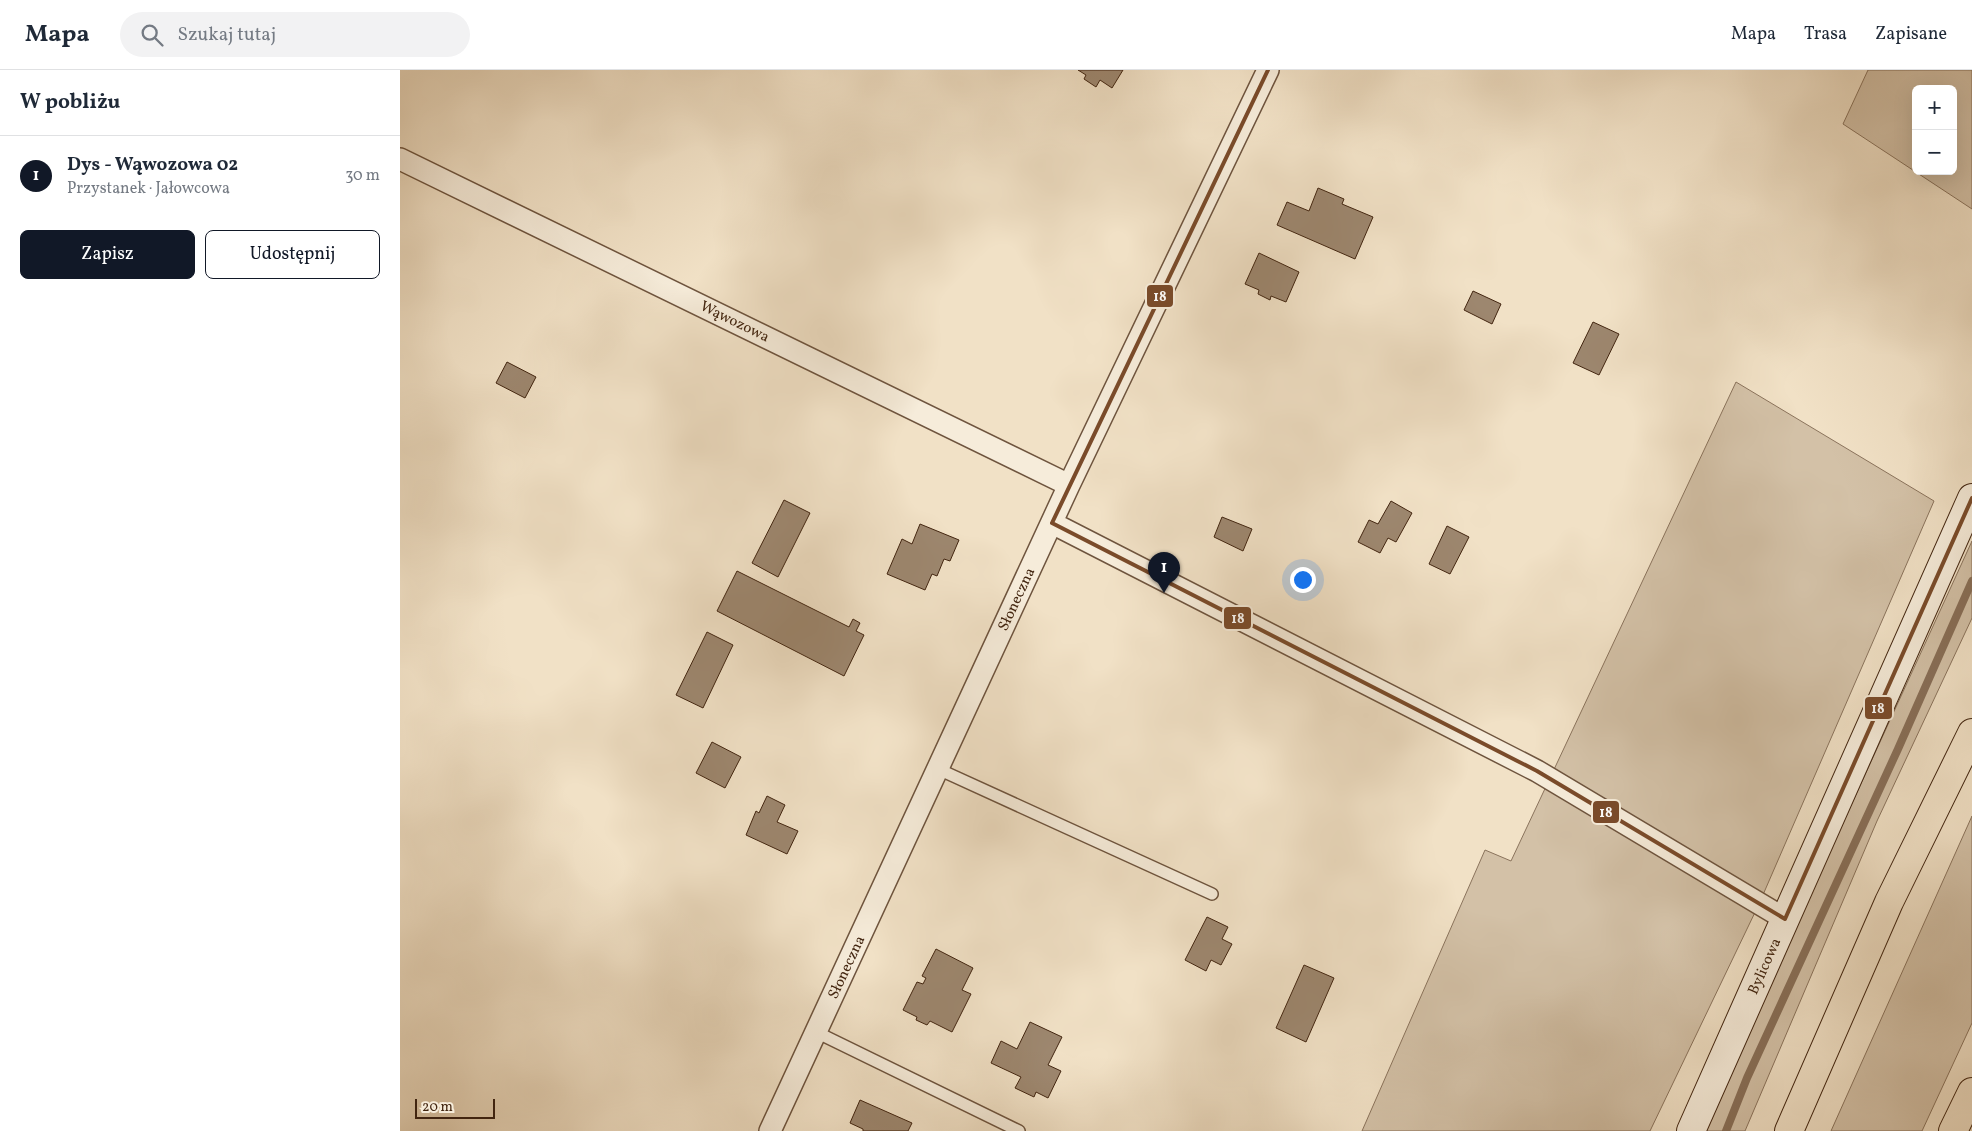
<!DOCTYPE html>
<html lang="pl">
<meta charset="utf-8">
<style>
:root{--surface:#fff;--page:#f2f2f3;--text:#1f2937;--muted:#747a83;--line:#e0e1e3;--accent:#111827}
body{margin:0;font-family:Vollkorn,serif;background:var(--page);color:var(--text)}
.controls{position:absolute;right:15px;top:15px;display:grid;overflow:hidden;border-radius:8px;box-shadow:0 5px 20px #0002}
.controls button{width:45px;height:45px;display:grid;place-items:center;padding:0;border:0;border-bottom:1px solid var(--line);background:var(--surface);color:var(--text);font:25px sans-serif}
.scale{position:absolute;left:15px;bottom:12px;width:80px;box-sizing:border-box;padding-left:5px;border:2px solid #422510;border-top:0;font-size:14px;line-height:18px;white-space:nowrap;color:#422510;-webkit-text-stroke:4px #f6ecda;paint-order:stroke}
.you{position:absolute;left:902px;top:509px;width:18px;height:18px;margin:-12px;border:4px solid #fff;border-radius:50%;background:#1a73e8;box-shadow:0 0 0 8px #1a73e833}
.badge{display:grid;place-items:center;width:32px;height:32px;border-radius:50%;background:var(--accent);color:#fff;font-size:16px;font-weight:700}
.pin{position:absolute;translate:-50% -41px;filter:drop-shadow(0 1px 2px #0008)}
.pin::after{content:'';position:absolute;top:26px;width:18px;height:15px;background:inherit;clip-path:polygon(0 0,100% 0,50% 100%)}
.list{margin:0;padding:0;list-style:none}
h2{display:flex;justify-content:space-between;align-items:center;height:65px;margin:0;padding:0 20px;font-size:21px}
h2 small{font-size:16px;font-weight:400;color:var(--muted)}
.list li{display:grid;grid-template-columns:32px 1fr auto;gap:15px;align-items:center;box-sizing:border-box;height:80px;padding:0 20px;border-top:1px solid var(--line)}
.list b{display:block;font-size:19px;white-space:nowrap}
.list p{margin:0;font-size:16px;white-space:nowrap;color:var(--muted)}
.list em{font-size:16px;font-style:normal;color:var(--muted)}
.actions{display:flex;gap:10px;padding:15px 20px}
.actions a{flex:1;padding:11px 0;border:1px solid var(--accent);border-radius:8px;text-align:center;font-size:18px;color:var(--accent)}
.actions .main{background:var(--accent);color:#fff}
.icon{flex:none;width:28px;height:28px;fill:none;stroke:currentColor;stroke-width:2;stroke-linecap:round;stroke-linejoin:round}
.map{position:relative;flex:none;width:1572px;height:1061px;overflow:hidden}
header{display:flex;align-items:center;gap:30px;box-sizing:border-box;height:70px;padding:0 25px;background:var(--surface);border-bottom:1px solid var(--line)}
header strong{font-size:24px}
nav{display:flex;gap:28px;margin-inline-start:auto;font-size:18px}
.search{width:350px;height:45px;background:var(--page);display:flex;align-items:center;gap:12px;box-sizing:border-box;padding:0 18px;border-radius:28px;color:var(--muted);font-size:19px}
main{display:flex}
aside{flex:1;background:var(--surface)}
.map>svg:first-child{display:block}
</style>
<header>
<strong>Mapa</strong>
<div class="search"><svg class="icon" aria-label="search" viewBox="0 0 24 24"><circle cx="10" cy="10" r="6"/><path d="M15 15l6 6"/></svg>Szukaj tutaj</div>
<nav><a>Mapa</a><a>Trasa</a><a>Zapisane</a></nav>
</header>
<main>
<aside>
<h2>W pobliżu<small></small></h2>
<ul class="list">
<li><span class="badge">1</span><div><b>Dys - Wąwozowa 02</b><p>Przystanek · Jałowcowa</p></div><em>30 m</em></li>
</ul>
<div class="actions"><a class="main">Zapisz</a><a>Udostępnij</a></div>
</aside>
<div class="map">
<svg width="1572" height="1061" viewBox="0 0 1572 1061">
<rect width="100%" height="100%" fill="#f1e1c6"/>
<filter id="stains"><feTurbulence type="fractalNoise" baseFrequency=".004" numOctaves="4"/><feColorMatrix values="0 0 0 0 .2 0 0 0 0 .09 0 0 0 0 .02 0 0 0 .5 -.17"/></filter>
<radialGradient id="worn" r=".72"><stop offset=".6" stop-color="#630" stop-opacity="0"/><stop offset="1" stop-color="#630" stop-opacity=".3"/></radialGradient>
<path fill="#d3c1a7" stroke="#8a735c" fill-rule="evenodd" d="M1468,0H1572V139L1443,54ZM1516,19H1553V101H1516Z
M1336,312L1534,431L1359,834L1250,1061H962L1085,780L1111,791Z
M1572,471V548L1477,751L1345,1061H1302Z
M1572,746V953L1522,1061H1431Z"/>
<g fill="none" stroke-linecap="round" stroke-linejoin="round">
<path stroke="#886f58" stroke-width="8" d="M1326,1061L1347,1008L1498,679L1572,511"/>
</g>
<path fill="#9d876f" stroke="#422510" d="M678,0H723L712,18L700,10L696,17L684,9L686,5Z
M918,118L944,129L942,134L973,147L955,189L877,155L887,132L909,141Z
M859,183L899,202L886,232L871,226L870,230L858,224L859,220L845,214Z
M1073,221L1101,234L1092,254L1064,240Z
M1193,252L1219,264L1199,305L1173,293Z
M107,292L136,307L125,328L96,313Z
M384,430L410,443L378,507L352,493Z
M991,431L1012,443L996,472L988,468L980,483L958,472L969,450L978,454Z
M822,447L852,459L843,481L814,467Z
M520,454L559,470L550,491L544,489L537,506L532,504L525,520L487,504L502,469L512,474Z
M1047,456L1069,467L1050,504L1029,494Z
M337,501L449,557L453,549L460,553L456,561L464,565L444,606L317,541Z
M307,562L333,575L303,638L276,625Z
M312,672L341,687L325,718L296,703Z
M367,726L385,735L377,752L398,761L387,784L346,765L356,741L359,743Z
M807,847L828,857L822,869L832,874L821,895L811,890L806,901L785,890Z
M536,879L573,898L562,920L571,924L552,962L530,951L527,955L516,950L517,947L503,940L517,912L523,914L526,908L522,906Z
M904,895L934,908L906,972L876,958Z
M630,952L662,967L648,995L661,1001L648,1028L636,1022L634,1027L615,1018L621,1007L591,993L601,971L617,979Z
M460,1030L512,1053L508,1061H463V1059L450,1053Z"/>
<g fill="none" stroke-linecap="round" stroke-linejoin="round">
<defs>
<path id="lane" d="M538,699L812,824
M416,962L619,1061"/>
<path id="street" d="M0,89L669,415
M652,453L1137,701L1385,849
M370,1061L669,415L868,0"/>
<path id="secondary" d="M1291,1061L1572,428"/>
<path id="highway" d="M1389,1061L1489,832L1572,663
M1553,1061L1572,1022"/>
</defs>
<use href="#lane" stroke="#6e543e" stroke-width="14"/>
<use href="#street" stroke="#6e543e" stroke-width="24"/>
<use href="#secondary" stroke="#422510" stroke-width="30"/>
<use href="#highway" stroke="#422510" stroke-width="30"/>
<use href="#lane" stroke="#f6ecda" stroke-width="11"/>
<use href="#street" stroke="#f6ecda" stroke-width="21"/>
<use href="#secondary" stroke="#f6ecda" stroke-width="28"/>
<use href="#highway" stroke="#f1e1c6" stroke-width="28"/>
<defs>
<path id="bus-1" d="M652,453L1137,701L1385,849
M652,453L868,0
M1385,849L1572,428"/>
</defs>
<use href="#bus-1" stroke="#f6ecda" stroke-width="8"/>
<use href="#bus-1" stroke="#7a4b2a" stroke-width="4"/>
</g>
<g text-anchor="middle" stroke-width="4" stroke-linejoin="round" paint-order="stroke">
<g font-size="15" fill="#422510" stroke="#f6ecda">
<text transform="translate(335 251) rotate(26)" y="5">Wąwozowa</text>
<text transform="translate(616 529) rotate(-65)" y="5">Słoneczna</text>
<text transform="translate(1364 896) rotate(-66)" y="5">Bylicowa</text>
<text transform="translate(446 897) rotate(-65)" y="5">Słoneczna</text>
</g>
</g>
<g stroke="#f6ecda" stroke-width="2">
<rect x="746" y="214" width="28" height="24" rx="5" fill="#7a4b2a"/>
<rect x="823" y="536" width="29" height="24" rx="5" fill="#7a4b2a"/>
<rect x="1464" y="626" width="29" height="24" rx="5" fill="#7a4b2a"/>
<rect x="1192" y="730" width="28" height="24" rx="5" fill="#7a4b2a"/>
</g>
<g font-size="14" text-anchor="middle" font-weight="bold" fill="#fff">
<text x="760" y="231">18</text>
<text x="838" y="553">18</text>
<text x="1478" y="643">18</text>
<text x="1206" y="747">18</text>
</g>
<rect width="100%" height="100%" filter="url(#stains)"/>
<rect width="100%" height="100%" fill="url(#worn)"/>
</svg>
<div class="controls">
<button>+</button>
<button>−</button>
</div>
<div class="scale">20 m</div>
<div class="you"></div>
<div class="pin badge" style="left:764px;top:523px">1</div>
</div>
</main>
